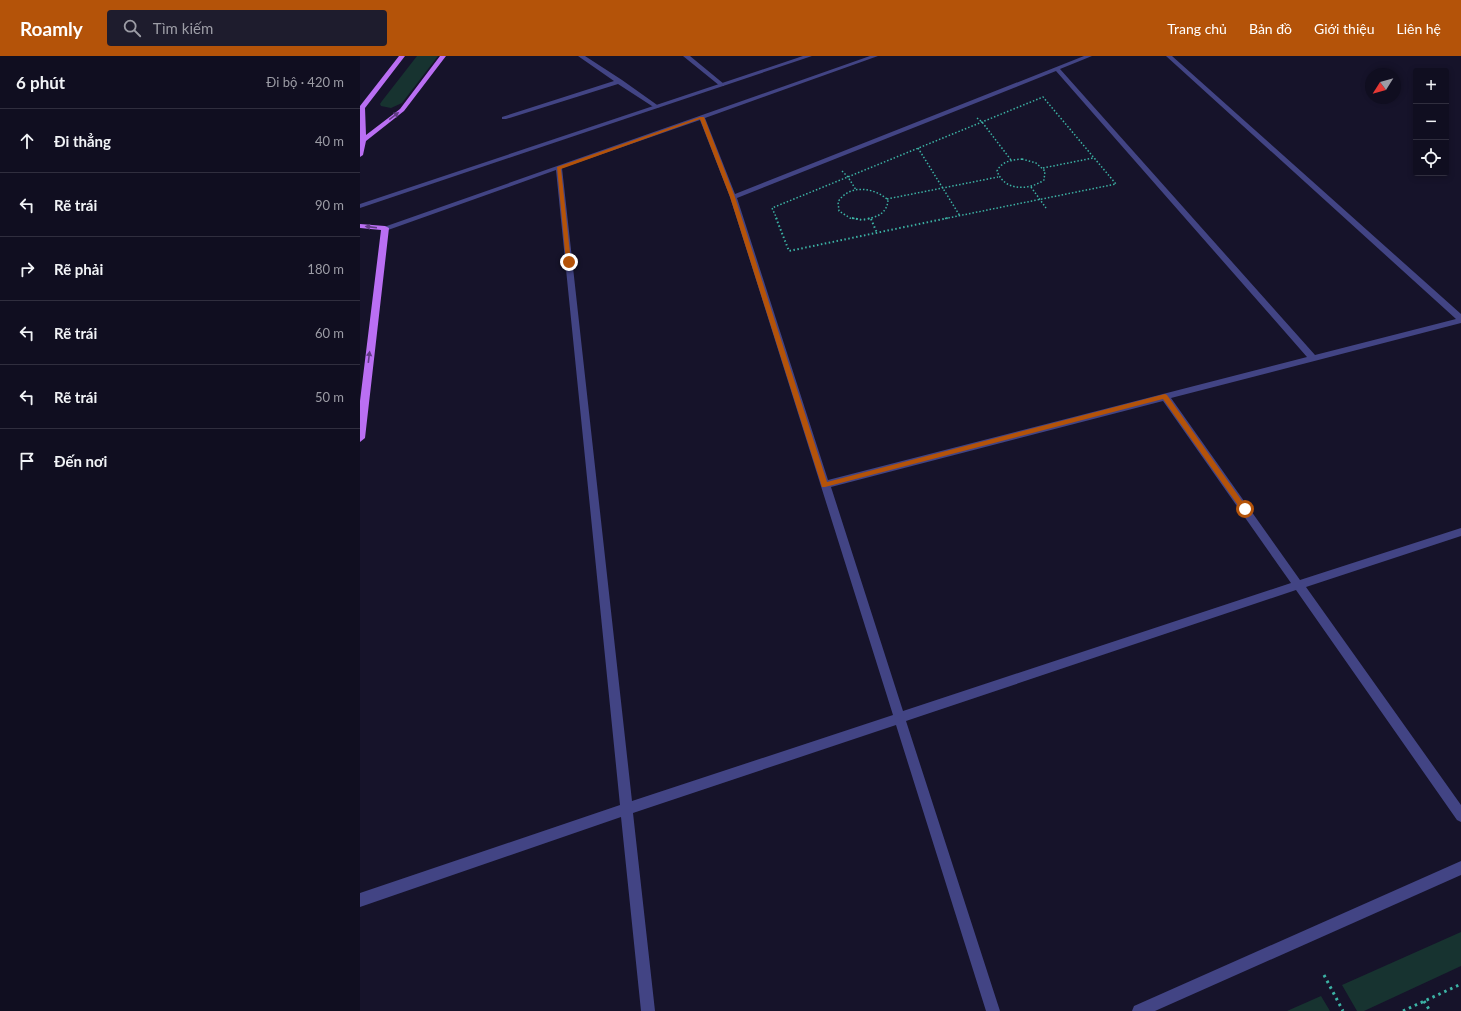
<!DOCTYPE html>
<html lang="vi">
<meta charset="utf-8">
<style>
:root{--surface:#100e20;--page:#1e1c2d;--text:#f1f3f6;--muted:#9c9ca5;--line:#302e3e;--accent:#b45309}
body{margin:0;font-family:Lato,sans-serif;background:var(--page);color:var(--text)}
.controls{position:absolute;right:12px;top:12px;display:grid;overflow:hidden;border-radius:4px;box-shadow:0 2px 6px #0003}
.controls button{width:36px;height:36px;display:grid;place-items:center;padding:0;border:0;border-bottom:1px solid var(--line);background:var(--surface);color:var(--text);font:20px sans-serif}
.compass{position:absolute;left:1005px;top:12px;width:36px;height:36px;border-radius:50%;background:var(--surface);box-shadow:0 2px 6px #0003;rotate:233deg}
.stop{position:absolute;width:12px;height:12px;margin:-9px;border:3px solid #b45309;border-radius:50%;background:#fff}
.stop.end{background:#b45309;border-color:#fff;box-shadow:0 1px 4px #0008}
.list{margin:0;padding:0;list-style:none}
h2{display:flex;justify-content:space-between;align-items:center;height:52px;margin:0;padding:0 16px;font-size:17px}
h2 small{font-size:13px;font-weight:400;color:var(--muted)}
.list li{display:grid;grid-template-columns:26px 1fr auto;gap:12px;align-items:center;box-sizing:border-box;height:64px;padding:0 16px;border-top:1px solid var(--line)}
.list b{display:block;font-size:15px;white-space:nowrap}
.list em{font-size:13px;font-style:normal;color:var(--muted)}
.icon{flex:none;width:22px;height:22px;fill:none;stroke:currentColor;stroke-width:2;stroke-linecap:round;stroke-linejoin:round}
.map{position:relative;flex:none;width:1101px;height:955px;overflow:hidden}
header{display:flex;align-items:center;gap:24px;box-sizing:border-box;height:56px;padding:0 20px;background:var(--accent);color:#fff}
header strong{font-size:19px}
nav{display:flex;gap:22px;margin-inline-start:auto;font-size:14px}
.search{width:280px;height:36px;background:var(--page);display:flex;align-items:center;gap:10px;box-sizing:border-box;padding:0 14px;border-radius:4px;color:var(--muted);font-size:15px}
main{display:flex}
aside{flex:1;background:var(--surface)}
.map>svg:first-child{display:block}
</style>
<header>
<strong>Roamly</strong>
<div class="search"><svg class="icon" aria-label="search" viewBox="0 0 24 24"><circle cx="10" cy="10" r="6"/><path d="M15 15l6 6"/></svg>Tìm kiếm</div>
<nav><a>Trang chủ</a><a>Bản đồ</a><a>Giới thiệu</a><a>Liên hệ</a></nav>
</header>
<main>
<aside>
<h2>6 phút<small>Đi bộ · 420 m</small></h2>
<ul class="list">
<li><svg class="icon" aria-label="ahead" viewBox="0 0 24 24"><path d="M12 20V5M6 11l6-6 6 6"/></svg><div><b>Đi thẳng</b></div><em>40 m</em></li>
<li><svg class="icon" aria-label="left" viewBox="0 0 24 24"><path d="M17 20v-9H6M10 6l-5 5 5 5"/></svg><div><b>Rẽ trái</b></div><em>90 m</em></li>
<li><svg class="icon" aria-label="right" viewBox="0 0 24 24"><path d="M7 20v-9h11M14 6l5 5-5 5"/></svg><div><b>Rẽ phải</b></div><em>180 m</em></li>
<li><svg class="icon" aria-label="left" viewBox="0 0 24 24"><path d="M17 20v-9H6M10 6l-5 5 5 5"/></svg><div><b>Rẽ trái</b></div><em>60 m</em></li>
<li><svg class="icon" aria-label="left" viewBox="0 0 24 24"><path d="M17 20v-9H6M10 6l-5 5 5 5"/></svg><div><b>Rẽ trái</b></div><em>50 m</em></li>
<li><svg class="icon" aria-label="arrive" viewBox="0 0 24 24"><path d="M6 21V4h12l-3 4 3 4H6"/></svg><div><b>Đến nơi</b></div></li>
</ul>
</aside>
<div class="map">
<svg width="1101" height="955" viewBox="0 0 1101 955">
<rect width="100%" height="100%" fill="#16132a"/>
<path fill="#173330" d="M57,0H78L42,47L31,52L21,50L20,48L22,45Z
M1101,876V910L1004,955H997L982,929Z
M961,940L970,955H927Z"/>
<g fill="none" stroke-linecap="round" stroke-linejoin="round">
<path stroke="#3cb3a5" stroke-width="1.5" stroke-dasharray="1.5 2" stroke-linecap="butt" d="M617,62L622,66L651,104
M558,92L600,160
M662,103L676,107L685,115L684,124C668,135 644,135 637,115C642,105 652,104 662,103Z
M683,112L733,102
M482,115L488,121L496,134
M671,131L686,152
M527,143L638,121
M417,163L412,152L683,41L756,128L583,163
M498,163L490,162L479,155L478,146C489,128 514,131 528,144C527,157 518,161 506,163"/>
<path stroke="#3cb3a5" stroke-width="2" stroke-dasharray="1.5 2.5" stroke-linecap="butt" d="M416,162L429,195L588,162
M492,162L502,164L512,162
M511,163L517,177"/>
<path stroke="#3cb3a5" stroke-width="3" stroke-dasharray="2.5 4" stroke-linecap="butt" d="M964,919L983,955
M1064,945L1070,955
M1043,955L1101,928"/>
<path fill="#424484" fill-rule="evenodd" d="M218,0H225L262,24L300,51L295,52L258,28L146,63H142V61L254,25Z
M323,0H330L364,28V30H360Z
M510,0H518L345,62L375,138L724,0H732L700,13L955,299L1096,263L806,0H812L1101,258V267L811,342L940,524L1101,472V480L946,531L1101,749V766L1097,764L936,534L546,665L640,955H626L536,669L273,757L295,955H281L261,761L0,851V837L260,749L196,114L28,174H25L21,172ZM696,15L947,301L468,424L377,142ZM340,64L370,141L533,659L272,745L202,112ZM803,345L931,527L543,655L471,431Z
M1101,805V819L795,955H772L774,950Z"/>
<path fill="#424484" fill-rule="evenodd" d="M443,0H452L0,152V148Z"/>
<path fill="#ba6ff3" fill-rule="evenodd" d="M39,0H45L5,52L6,79L40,53L80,0H86L44,55L6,85L3,99L0,101V50Z
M0,168L25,170L29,172L5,382L0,386V345L21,174L0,172Z"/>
</g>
<defs><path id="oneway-solid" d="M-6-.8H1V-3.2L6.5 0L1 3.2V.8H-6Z"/></defs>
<g fill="#603c84">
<use href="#oneway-solid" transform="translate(34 60) rotate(-37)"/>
<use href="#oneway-solid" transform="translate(11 171) rotate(-173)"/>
<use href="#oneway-solid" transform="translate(9 301) rotate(-83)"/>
</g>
<path fill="#b45309" d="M340,61H344L375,141L467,426L805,338L807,339L887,452V455H882L803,343L465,431H462L370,141L340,63L201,113L211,206L209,207L206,206L197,111Z"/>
</svg>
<div class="controls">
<button>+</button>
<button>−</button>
<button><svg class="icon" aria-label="locate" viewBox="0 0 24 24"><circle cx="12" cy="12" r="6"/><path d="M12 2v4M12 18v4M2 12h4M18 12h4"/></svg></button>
</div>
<svg class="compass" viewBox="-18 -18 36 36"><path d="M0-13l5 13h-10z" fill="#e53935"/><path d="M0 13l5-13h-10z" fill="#9c9ca5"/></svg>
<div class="stop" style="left:885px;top:453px"></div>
<div class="stop end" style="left:209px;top:206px"></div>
</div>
</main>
